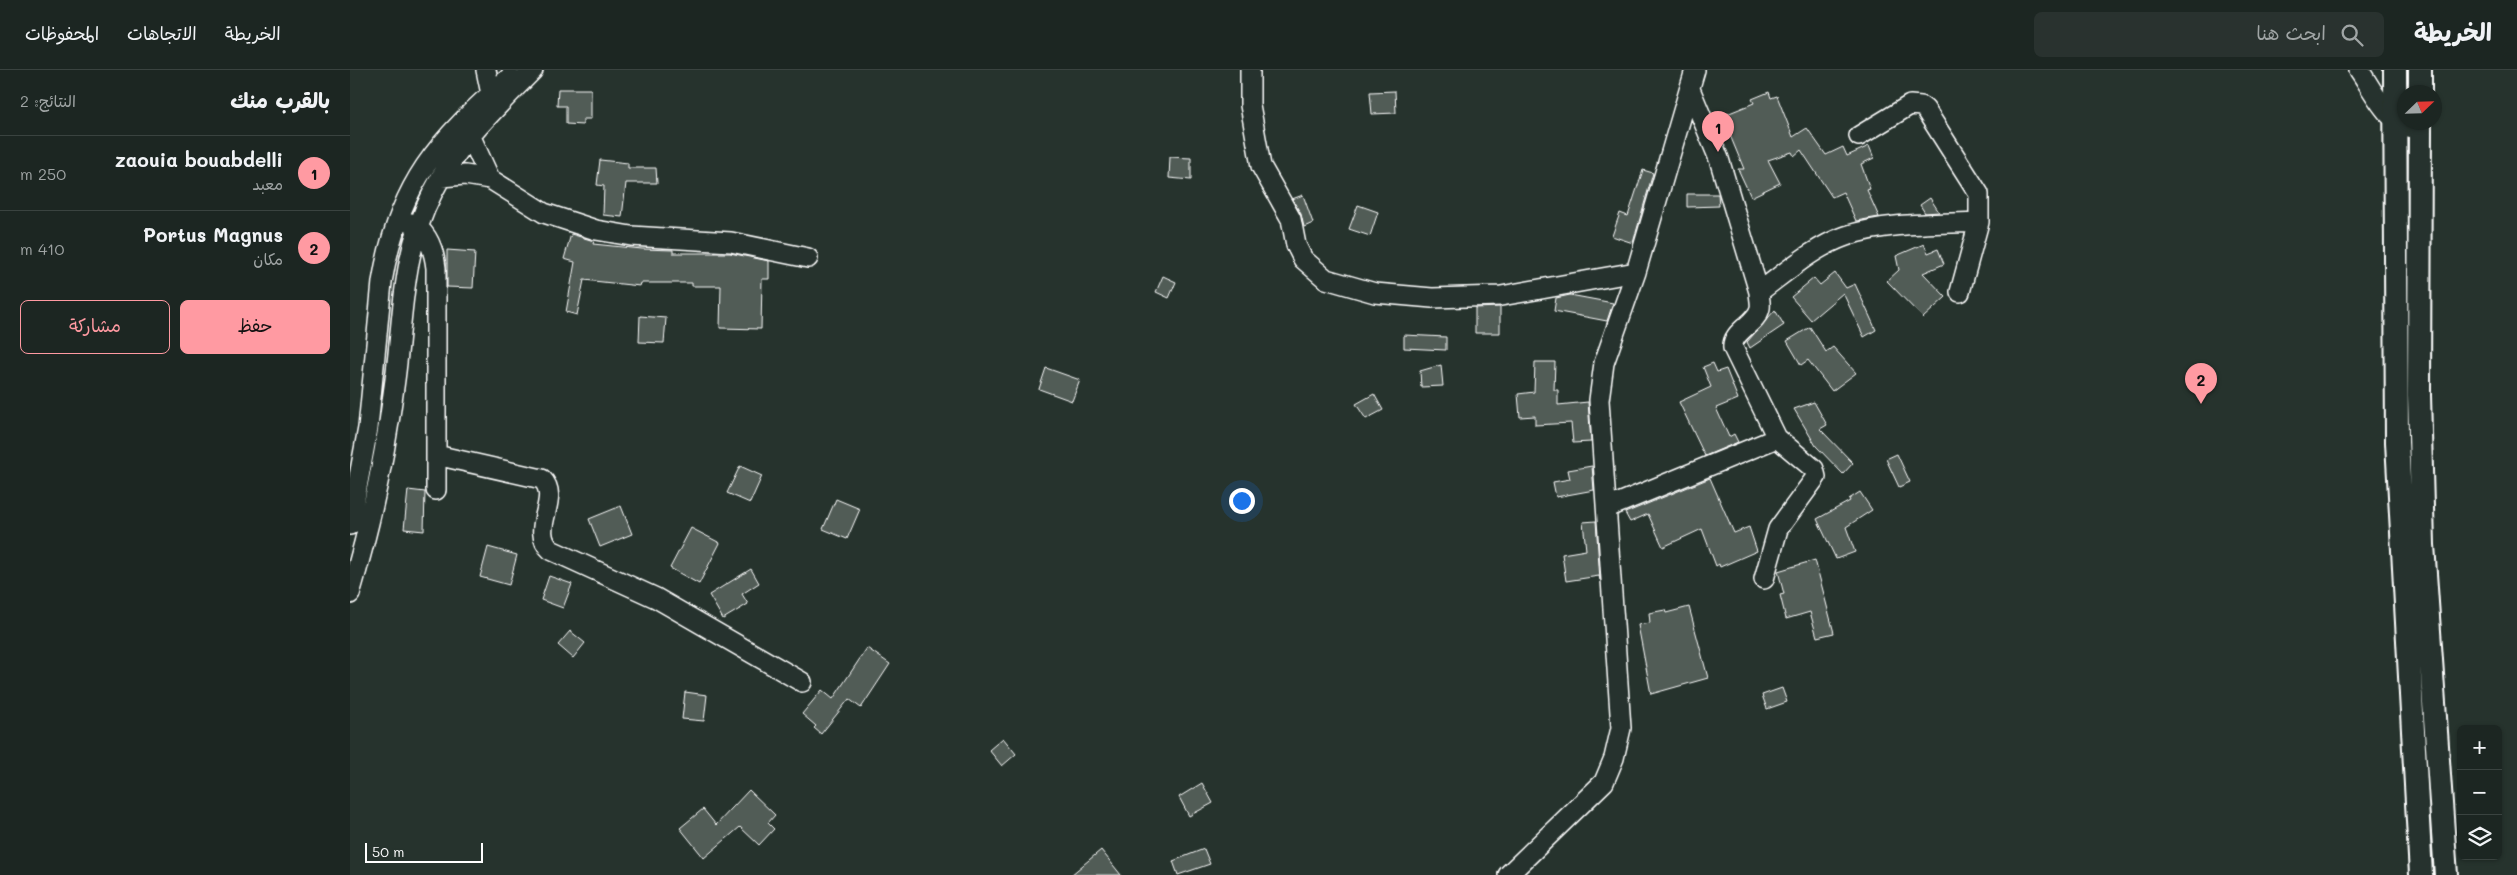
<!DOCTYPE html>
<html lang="ar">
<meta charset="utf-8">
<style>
:root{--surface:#1c2622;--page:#29322f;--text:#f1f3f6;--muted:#a0a5a5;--line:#3a4340;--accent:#ff9aa2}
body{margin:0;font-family:Mali,"Playpen Sans Arabic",sans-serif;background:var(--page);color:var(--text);direction:rtl}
.controls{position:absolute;right:15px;bottom:15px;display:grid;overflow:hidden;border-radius:8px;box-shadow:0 1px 4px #0004}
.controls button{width:45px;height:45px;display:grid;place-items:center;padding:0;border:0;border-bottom:1px solid var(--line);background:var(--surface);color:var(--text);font:25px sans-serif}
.compass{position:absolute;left:2047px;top:15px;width:45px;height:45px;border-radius:50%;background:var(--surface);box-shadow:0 1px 4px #0004;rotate:67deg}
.scale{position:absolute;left:15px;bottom:12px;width:118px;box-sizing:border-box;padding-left:5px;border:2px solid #fff;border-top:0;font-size:14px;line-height:18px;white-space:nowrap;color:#fff;-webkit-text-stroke:4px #26332d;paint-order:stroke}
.you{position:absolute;left:891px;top:430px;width:18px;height:18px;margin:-12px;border:4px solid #fff;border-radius:50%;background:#1a73e8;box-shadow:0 0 0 8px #1a73e833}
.badge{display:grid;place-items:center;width:32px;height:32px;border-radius:50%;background:var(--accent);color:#111;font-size:16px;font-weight:700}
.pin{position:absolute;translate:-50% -41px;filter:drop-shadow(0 1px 2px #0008)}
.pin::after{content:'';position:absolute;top:26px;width:18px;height:15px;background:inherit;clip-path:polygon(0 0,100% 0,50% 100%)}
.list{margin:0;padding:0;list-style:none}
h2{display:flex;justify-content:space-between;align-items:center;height:65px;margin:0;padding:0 20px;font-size:21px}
h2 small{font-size:16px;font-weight:400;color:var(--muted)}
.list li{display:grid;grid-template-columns:32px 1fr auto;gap:15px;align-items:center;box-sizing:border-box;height:75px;padding:0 20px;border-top:1px solid var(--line)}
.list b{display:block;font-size:19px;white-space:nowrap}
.list p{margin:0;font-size:16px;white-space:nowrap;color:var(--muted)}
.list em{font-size:16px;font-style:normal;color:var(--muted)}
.actions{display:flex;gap:10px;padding:15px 20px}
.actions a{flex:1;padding:11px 0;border:1px solid var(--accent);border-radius:8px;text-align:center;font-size:18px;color:var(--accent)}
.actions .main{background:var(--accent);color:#111}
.icon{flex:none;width:28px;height:28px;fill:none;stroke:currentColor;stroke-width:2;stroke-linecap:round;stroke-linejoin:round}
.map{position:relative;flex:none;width:2167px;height:805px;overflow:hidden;direction:ltr}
header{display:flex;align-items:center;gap:30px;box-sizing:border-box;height:70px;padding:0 25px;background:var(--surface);border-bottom:1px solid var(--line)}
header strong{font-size:24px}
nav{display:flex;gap:28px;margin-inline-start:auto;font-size:18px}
.search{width:350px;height:45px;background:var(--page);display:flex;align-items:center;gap:12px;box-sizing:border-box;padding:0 18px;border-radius:8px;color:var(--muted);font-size:19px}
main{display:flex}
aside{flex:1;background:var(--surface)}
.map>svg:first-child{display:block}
</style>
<header>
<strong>الخريطة</strong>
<div class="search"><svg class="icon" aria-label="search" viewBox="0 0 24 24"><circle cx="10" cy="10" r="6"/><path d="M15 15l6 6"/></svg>ابحث هنا</div>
<nav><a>الخريطة</a><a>الاتجاهات</a><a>المحفوظات</a></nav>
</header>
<main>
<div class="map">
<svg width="2167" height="805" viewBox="0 0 2167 805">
<rect width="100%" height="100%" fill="#26332d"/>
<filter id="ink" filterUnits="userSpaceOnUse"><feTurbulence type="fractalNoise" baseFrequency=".02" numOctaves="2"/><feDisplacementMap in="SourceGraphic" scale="10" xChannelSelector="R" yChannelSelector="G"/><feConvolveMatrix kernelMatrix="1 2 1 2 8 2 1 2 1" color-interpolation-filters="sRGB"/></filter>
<g filter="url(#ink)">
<path fill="#515c57" stroke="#fff" d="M208,19H241V49H233V55L216,54V36H207Z
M1045,21L1046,43L1022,44L1020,22Z
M1419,22L1421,28L1427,26L1443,67L1457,58L1476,85L1493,77L1497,86L1519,76L1524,88L1511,94L1520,119L1517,120L1529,147L1506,151L1493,122L1482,127L1451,80L1444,86L1442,82L1418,90L1430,113L1401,127L1388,99H1394L1372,46L1404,33L1402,29Z
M820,87L841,88V110L819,108Z
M250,90L278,93V98H306L307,113H276L272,147L253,145L254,116L247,115Z
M1293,100L1303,103L1283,173L1262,166L1270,143L1278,146Z
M1337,124H1368L1369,136L1337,137Z
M953,125L963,153L954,157L951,144L942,129Z
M1580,128L1589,142L1575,143L1570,135Z
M1008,135L1028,142L1020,166L999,159Z
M221,164L244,171L243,174L292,179L323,180V183H380L419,191V209H412L411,259L370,258L371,216H342V213H291L290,216L234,210L227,245L216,242L225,192L214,189Z
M1574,174L1578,183L1588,179L1594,194L1573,203L1596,227L1573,248L1537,211L1549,200L1546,186Z
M97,180L125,182L123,218L97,217Z
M1485,203L1496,218L1505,214L1526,260L1514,267L1493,223L1461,250L1441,227L1464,208L1470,215Z
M813,206L826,212L819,228L806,222Z
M1220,225L1263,233L1257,251L1204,241L1206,228Z
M1150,237V263H1125V238Z
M1425,240L1434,255L1400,278L1397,272Z
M290,246L316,248L314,273L289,272Z
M1460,257L1476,282L1483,277L1506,303L1482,321L1458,290L1451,295L1437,271Z
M1054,265L1096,267V280L1054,278Z
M1185,292H1205L1204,320H1208V335L1238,332L1241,372L1223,373L1221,353L1185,355V346L1170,347L1168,324L1184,322Z
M1363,293L1367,302L1376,299L1388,329L1366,338L1379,367L1384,364L1388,372L1355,386L1329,332L1361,317L1353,297Z
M1091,295L1093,316L1071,317L1070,301Z
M696,298L730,310L722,331L689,319Z
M1024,324L1033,340L1016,349L1006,334Z
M1464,332L1477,355L1470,359L1503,393L1493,404L1466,376L1444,339Z
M1547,384L1560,412L1549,417L1536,389Z
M390,396L412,406L400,433L377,423Z
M1242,396L1244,420L1206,427L1203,412L1220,409L1218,400Z
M1360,408L1384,463L1399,457L1407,481L1370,497L1369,494L1366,496L1352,459L1313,477L1298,444L1280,452L1275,443Z
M58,420L75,422L74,461L54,459Z
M1510,422L1522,440L1496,457L1505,482L1486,489L1467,449L1500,431L1499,429Z
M486,429L510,439L497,469L473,459Z
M271,436L282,464L250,477L239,449Z
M1246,451L1250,510L1249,506L1216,511L1212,484L1236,480L1233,452Z
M341,458L370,473L349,514L320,498Z
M138,477L167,485L159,515L130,507Z
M1465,490L1484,563L1467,567L1460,542L1436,549L1430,525L1434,524L1428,501Z
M401,499L409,513L392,524L398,534L373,549L359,525Z
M199,506L222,514L213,538L191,530Z
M1339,537L1358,608L1301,624L1288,555L1300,553L1299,543L1315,540L1316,543Z
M220,561L235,573L223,588L208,575Z
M517,578L540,594L511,638L499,629L471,664L464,658L466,656L452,644L472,620L483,629Z
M1432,618L1437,632L1417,639L1412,625Z
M335,622L357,625L354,651L332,649Z
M653,668L666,684L652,696L639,680Z
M852,713L863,733L839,746L829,727Z
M399,720L425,745L418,753L424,759L409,775L390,757L354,788L330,758L353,739L366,755Z
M854,779L860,794L828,805L823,791Z
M751,780L771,805H721Z"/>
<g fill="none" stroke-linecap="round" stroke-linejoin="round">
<defs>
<path id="minor" d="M136,0L141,24
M900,0V35L911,96L941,149L946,175L953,189L976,209L1025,223L1082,228L1151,226L1286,202
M2009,0C2024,21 2041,62 2070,58
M120,65L140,109
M1509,66L1560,35L1571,36L1575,39L1629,124V152
M91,107L115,105L140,109L194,143L246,160L281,166L381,172L458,188
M61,153C78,162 84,180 86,198V420
M1409,222C1436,202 1464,177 1496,166C1537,152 1586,154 1629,152L1610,222
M86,385L192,409C212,429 178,459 201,480L306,528L452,612
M1257,438L1427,368L1383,278C1381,261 1407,254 1410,238C1411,233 1409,227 1409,222L1369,89L1340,19
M0,455L18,358L32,212C48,114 88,70 160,7
M1414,509L1428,459L1466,407L1464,399L1427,368
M0,524C20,456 35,388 44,317C54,249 50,186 83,122C107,74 146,38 183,0
M1158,805L1254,712L1264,688L1271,658L1249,330L1254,293L1286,202L1345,0"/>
<path id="major" d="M2045,0L2047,372L2071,805
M2070,22V0
M2070,52L2069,325L2073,475L2096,805"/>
</defs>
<use href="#minor" stroke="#fff" stroke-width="22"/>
<use href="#major" stroke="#fff" stroke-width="26"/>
<use href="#minor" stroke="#26332d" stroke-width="19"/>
<use href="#major" stroke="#26332d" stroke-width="22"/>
</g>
</g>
</svg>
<div class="controls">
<button>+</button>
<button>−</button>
<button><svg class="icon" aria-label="layers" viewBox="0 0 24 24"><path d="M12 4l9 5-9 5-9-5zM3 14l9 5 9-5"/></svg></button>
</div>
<svg class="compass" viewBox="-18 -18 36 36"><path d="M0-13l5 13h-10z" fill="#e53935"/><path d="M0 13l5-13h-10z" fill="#a0a5a5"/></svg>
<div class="scale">50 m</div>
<div class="you"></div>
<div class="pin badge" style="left:1368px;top:82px">1</div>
<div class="pin badge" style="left:1851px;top:334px">2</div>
</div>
<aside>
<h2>بالقرب منك<small>النتائج: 2</small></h2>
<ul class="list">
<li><span class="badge">1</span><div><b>zaouia bouabdelli</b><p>معبد</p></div><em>250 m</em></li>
<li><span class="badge">2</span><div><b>Portus Magnus</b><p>مكان</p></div><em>410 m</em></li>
</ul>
<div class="actions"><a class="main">حفظ</a><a>مشاركة</a></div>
</aside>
</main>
